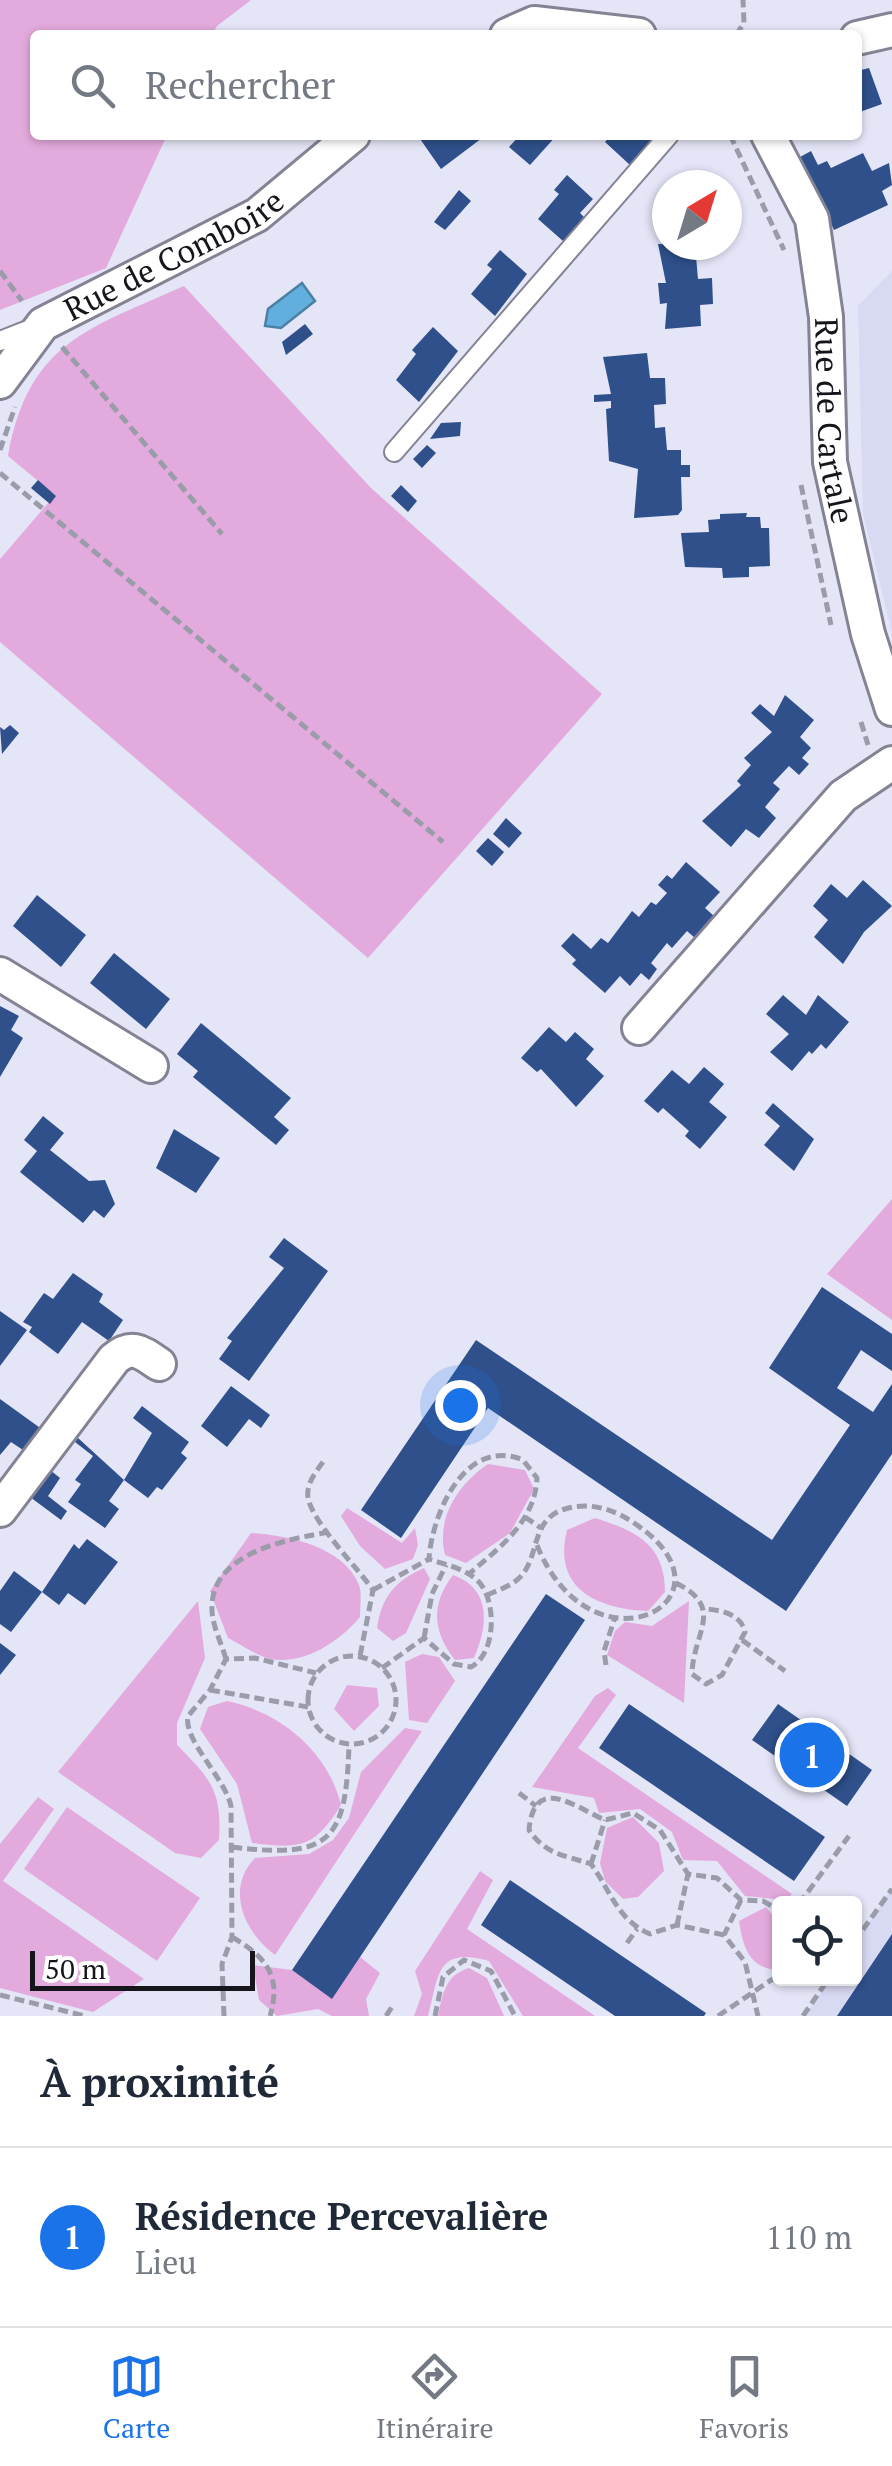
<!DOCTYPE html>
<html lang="fr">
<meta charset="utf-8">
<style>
:root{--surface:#fff;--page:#f6f6f7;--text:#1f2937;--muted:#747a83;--line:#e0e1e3;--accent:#1a73e8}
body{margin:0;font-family:"PT Serif",serif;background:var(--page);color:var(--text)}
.controls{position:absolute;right:30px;bottom:30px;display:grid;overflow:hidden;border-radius:10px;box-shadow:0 2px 8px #0004}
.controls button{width:90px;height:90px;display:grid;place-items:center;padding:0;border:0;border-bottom:2px solid var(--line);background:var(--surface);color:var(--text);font:50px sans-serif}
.compass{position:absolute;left:652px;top:170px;width:90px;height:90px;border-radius:50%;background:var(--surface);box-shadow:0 2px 8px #0004;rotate:38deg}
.scale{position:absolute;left:30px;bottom:25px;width:225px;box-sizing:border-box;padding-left:10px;border:5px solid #15151b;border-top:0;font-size:28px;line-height:35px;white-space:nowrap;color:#15151b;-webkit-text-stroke:8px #fff;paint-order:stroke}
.you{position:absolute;left:460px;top:1405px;width:35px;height:35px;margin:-25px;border:8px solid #fff;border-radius:50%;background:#1a73e8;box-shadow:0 0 0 15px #1a73e833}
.badge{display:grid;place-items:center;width:65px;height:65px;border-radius:50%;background:var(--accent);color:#fff;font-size:32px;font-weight:700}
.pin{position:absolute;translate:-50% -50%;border:5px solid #fff;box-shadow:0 2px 10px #0006}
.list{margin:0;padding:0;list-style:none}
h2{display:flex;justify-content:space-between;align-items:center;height:130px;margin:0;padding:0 40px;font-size:42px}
h2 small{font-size:32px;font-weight:400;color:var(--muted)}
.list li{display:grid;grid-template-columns:65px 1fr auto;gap:30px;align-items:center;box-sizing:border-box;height:180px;padding:0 40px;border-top:2px solid var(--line)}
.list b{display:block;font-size:38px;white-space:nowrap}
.list p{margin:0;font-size:32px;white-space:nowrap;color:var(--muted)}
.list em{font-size:32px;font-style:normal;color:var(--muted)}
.icon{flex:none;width:55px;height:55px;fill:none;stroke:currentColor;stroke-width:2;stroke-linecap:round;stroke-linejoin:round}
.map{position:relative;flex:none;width:892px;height:2016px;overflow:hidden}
.search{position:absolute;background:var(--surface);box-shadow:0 2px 8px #0004;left:30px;right:30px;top:30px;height:110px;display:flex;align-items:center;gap:25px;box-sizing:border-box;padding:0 35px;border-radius:10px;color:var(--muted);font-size:38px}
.sheet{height:310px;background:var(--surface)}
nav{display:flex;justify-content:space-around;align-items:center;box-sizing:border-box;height:140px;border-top:2px solid var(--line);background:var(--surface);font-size:28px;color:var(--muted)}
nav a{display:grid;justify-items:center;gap:5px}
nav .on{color:var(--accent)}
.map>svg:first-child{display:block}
</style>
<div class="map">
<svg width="892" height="2016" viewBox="0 0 892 2016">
<rect width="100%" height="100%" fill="#e4e5f7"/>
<path fill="#d8d9f3" d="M892,271V633L863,513L858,306Z
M892,1888V2016H805L831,1979L854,1978L855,1944Z"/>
<path fill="#e3aadd" d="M0,0H251L217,26L212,35H35V135H167L106,268L0,310Z
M184,286L371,488L602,694L368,958L0,642V559L55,495L8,456C28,342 90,328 184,286Z
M892,1199V1320L827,1274Z
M488,1464L525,1470L534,1489L510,1533L466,1563L445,1555C436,1519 457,1485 488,1464Z
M347,1508L402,1543L415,1528L418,1545L413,1559L385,1569L360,1546L341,1516Z
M595,1518C637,1531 665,1545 665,1592L648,1611C598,1609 552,1589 567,1530Z
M251,1533C286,1535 344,1546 359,1585C362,1593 360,1608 360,1617C340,1641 305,1665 271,1659C257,1656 240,1644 228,1638L210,1591Z
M424,1568L430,1579L406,1633L393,1641L377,1628C382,1596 395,1581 424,1568Z
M453,1575C492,1589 488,1626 474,1658L455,1660C433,1632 430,1605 453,1575Z
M198,1601L205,1658L177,1723V1745C211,1779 222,1791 219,1840L201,1858L175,1853L58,1772Z
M689,1601L684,1703L607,1655L615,1631L625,1622L652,1626Z
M422,1654L439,1657L455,1681L427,1723L409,1720L405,1662Z
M347,1685L377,1688L379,1706L354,1731L334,1709Z
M608,1688L616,1695L578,1748L792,1894L786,1900L745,1896L717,1861L683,1860L672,1832L640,1809L599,1813L594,1798L532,1787L595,1696Z
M227,1701C280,1712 328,1751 341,1805C314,1848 301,1849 252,1843L237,1784L200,1729L208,1707Z
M405,1728L422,1731L275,1955C244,1932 225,1889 255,1858L309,1854L333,1840L349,1818L361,1772Z
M38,1797L54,1809L3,1881L144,1979L93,2012L0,1988V1844Z
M67,1807L200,1898L157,1961L24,1869Z
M633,1817L659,1843L664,1871L638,1897L623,1899L605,1881L600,1863L607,1828Z
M480,1871L493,1880L467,1929L595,2016H523L489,1961C436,1946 439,1975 428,2016H414L422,1994L415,1971Z
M766,1907L779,1923V1970C750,1969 743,1948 739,1921Z
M360,1957L380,1973L366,1999L369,2016H332L318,2009L277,2016L259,2000L253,1965L292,1970L332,1998Z
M469,1968L487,1978L504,2016H438C443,1994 445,1975 469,1968Z"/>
<path fill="#61aedf" stroke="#4a80a4" stroke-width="2.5" d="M302,283L315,301L281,328L265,326L268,309Z"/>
<path fill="#2f508b" d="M869,68L882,104L857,113V71Z
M486,135L441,169L418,136L420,135Z
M520,135H557L530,165L509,147Z
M611,135H651L652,142L630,165L605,142Z
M811,151L818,165L827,161L831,168L863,153L872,171L889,163L892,185L882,191L888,205L834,230L800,157Z
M567,175L593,199L580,213L584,217L563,241L538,219L559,194L554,190Z
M459,190L471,201L445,230L434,222Z
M658,244L695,245L698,279L712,278L713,304L700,305L701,326L665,329L667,303L660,304L658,283H666Z
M500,250L527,274L495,316L471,294L492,269L487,265Z
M305,324L313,334L286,355L282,342Z
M433,327L458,351L419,402L396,380L416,354L412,350Z
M647,353L650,378H665L666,404L654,405L655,428L665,427L667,450H681V465H690V477H681L682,510L678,515L634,518L638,469L609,461L606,409L611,408V401L594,402V395L611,394L603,357Z
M461,422L460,436L430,439L441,423Z
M427,445L436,453L422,468L413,459Z
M38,480L56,496L50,504L31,488Z
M401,485L417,501L408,512L391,496Z
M747,513L746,517H760L761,528H769L770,566L749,567V577L723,578L722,568L685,567L681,533L709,532L708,520L720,519V514Z
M785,695L814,720L800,737L811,748L802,758L809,764L799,775L789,766L773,783L780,789L765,807L776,818L759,838L746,829L731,847L702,821L741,785L737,781L751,765L744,758L772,732L751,713L760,704L774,716Z
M10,725L19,733L2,754L0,727L4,730Z
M506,818L522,833L509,848L493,834Z
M488,838L504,852L492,866L476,851Z
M686,862L720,892L705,908L714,916L695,938L687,931L672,948L667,943L651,963L657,969L649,980L641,973L630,986L620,976L605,993L572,964L576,960L561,946L573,933L591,949L601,938L608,943L632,911L639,917L651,902L656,905L667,893L658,885L667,875L672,879Z
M863,880L892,906L864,932L843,964L814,937L828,920L813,906L831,884L847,898Z
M37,895L86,935L61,967L13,926Z
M114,953L170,999L146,1029L90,983Z
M783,995L806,1015L818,995L849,1022L826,1049L821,1044L812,1054L809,1051L792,1071L770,1052L789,1034L766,1014Z
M0,1006L19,1016L11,1030L23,1038L0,1077Z
M201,1023L291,1098L274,1117L289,1130L276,1145L193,1077L198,1071L177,1054Z
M549,1027L566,1042L575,1032L594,1049L586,1059L604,1076L576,1107L541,1069L537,1072L521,1058Z
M704,1067L724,1084L709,1102L727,1117L700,1149L685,1136L689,1131L663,1108L658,1113L644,1101L672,1070L689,1084Z
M773,1103L814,1139L794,1171L764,1145L780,1126L765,1113Z
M43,1116L64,1133L50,1150L89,1181L105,1180L115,1204L104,1218L94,1210L83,1223L20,1172L37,1151L24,1140Z
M174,1129L220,1158L196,1193L156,1168Z
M284,1238L328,1271L249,1381L219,1359L232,1341L227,1338L284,1268L269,1257Z
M73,1273L103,1294L99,1302L123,1320L109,1341L82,1322L58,1354L29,1332L32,1327L23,1322L44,1293L53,1299Z
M822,1287L892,1334V1371L861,1350L837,1388L873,1412L892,1384V1454L786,1611L488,1408L401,1538L361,1510L476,1340L772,1540L850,1425L769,1368Z
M0,1311L27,1330L0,1366Z
M231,1386L270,1415L261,1428L249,1419L227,1447L201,1426Z
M0,1399L43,1430L26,1452L11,1442L0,1455Z
M142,1406L189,1442L181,1453L187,1458L162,1490L157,1487L148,1498L124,1480L152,1433L133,1418Z
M78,1438L124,1480L109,1501L119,1509L105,1528L68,1502L81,1484L75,1480L93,1456L75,1442Z
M50,1470L60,1478L48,1496L67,1511L61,1520L30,1497Z
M87,1539L118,1562L85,1605L68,1593L59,1605L42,1592L74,1544L79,1549Z
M14,1571L42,1592L11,1632L0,1624V1591Z
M546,1594L585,1620L332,1999L292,1970Z
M0,1643L16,1655L0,1675Z
M629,1704L825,1837L794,1881L599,1748Z
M778,1704L872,1770L847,1806L752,1740Z
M510,1880L706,2013L704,2016H615L481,1925Z
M892,1934V2016H837Z"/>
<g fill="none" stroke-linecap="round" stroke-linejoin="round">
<defs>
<path id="service" d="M0,341L33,328
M394,452L669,135"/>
<g id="minor">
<path d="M507,35L534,23L639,35"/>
<path d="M857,38L892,30"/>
<path id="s1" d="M768,135L812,219L826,317L830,462L868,634L892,709"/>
<path id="s2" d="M0,382L43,324L257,215L353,135"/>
<path d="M0,974L151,1066"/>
<path d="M639,1028L843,796L892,763"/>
<path d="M0,1510L114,1359C132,1344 141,1352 159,1364"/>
</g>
</defs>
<use href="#service" stroke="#838394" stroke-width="22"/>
<use href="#minor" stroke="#838394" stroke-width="38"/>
<path stroke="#9b9caa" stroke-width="5" stroke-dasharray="10 5" stroke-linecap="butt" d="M736,35L744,23L743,0
M730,135L784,250
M0,271L22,301
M62,347L222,534
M0,450L15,407
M0,473L443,842
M801,485L831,625
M861,722L868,745
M323,1462C315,1473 306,1484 308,1498C313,1523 357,1567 373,1590L360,1656
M525,1517L541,1528
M676,1583C726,1608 693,1632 692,1674L706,1684L722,1675L745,1632C741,1614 721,1610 705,1609
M373,1590L429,1559C432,1514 465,1436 523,1460L537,1478C535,1522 499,1548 469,1574
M487,1595C501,1589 517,1584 525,1571C539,1548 534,1518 565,1509C591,1501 616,1510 637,1525C747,1601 588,1683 535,1540
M424,1638L432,1594L446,1565
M742,1640L785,1671
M308 1700a44 44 0 1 1 88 0a44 44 0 1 1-88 0Z
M226,1659C221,1642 211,1623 212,1606C213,1552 289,1539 329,1532
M606,1665L604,1651L615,1617
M382,1668L424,1638L454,1664L471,1667C496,1654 497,1602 479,1582C467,1569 446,1565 429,1559
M210,1690L308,1707
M519,1793L536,1806
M232,1847C330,1859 346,1842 349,1745
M591,1864L605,1820
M741,1900L724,1935L745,1962L758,2016
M799,1904L849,1836
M677,1925L688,1874
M724,1935L677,1925L650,1934C617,1920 611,1891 591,1864C564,1855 546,1855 529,1830C534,1772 578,1809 605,1820L633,1813L660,1830L688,1874L717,1878L741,1900L763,1901L780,1911
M232,1937C266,1957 282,1976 270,2016
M854,1942L892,1889
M627,1943L637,1929
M0,1995L85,2016
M224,2016L222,1964L232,1937L231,1806C225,1778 183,1740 188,1716L210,1690L226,1659L255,1658L316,1673
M386,2016L394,2004
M435,2016L443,1977L464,1960L491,1971L515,2016
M718,2016L780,1974
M803,2016L829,1978"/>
<use href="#service" stroke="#fff" stroke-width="18"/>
<use href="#minor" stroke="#fff" stroke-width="32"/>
</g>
<g text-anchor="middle" stroke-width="10" stroke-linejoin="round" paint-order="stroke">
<g font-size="32" fill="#15151b" stroke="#fff">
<text dy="11" stroke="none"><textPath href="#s2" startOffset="220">Rue de Comboire</textPath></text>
<text dy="11" stroke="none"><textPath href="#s1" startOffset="298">Rue de Cartale</textPath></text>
</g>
</g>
</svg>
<div class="controls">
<button><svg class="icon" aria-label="locate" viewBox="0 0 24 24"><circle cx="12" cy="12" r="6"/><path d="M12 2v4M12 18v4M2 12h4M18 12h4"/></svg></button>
</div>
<svg class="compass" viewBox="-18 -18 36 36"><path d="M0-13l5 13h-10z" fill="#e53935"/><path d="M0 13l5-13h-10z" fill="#747a83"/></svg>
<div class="scale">50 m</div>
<div class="you"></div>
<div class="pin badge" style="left:812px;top:1755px">1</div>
<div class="search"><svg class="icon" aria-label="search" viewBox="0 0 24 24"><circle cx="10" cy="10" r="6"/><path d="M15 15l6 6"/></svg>Rechercher</div>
</div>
<section class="sheet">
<h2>À proximité<small></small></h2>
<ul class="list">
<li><span class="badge">1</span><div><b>Résidence Percevalière</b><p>Lieu</p></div><em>110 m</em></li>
</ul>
</section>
<nav>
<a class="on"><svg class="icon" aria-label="map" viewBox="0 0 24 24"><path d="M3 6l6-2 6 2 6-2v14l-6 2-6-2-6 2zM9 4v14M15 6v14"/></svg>Carte</a>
<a><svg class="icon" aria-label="directions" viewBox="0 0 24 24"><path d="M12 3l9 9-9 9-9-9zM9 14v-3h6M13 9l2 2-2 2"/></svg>Itinéraire</a>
<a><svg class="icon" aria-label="saved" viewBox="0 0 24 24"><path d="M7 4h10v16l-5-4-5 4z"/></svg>Favoris</a>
</nav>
